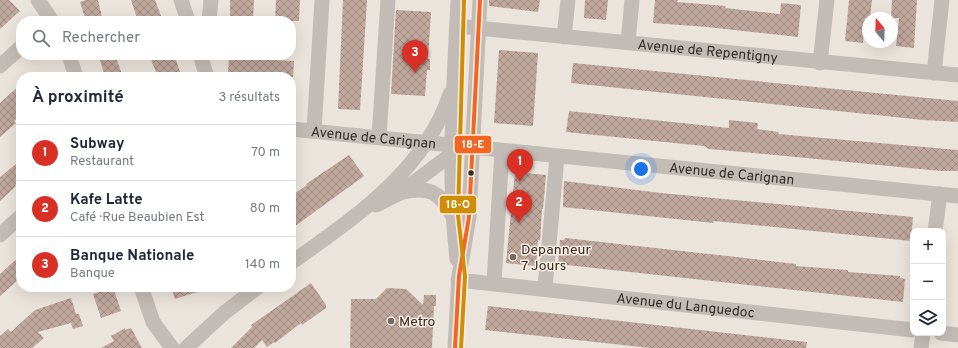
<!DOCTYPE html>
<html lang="fr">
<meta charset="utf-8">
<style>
:root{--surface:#fff;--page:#f2f2f3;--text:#1f2937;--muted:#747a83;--line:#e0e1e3;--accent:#d93025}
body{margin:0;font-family:Overpass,sans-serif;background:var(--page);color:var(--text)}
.controls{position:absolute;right:12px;bottom:12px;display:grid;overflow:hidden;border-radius:8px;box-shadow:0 4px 16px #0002}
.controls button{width:36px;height:36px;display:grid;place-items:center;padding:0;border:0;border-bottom:1px solid var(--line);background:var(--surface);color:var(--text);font:20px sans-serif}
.compass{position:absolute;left:862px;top:12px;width:36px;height:36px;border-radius:50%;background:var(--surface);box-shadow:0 4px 16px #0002;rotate:341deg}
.you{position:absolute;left:641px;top:169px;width:14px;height:14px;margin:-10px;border:3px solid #fff;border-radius:50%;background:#1a73e8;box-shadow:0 0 0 6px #1a73e833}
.badge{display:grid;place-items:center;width:26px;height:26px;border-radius:50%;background:var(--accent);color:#fff;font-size:13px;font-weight:700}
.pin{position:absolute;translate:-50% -33px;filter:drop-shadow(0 1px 2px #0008)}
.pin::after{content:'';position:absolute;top:21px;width:14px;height:12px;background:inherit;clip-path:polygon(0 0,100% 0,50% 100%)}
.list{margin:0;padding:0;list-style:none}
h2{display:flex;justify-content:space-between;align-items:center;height:52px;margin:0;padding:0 16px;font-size:17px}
h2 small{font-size:13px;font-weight:400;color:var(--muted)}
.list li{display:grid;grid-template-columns:26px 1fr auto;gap:12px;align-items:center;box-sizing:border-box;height:56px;padding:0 16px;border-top:1px solid var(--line)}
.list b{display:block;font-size:15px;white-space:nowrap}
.list p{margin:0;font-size:13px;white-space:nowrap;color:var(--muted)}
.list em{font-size:13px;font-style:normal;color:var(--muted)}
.icon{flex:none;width:22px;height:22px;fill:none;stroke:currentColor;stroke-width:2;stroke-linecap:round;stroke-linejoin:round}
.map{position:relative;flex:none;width:958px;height:348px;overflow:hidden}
.search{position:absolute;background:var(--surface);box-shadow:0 4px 16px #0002;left:16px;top:16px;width:280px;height:44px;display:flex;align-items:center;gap:10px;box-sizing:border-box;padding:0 14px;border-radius:16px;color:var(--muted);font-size:15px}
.panel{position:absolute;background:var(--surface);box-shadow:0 4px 16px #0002;left:16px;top:72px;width:280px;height:220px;border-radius:16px}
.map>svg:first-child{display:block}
</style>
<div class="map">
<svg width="958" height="348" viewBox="0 0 958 348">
<defs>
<pattern id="building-cross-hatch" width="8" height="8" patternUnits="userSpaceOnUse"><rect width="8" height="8" fill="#c0a89d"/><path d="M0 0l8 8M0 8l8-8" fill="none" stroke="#9d8980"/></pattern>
</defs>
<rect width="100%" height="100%" fill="#ebe4dc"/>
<path fill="url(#building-cross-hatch)" d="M0,0H9L20,11L0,29Z
M86,0H98L103,21H86L80,2Z
M131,0H155L163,21H138Z
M230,0H254L253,21H230Z
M276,0H300L299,21H275Z
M343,0H367L360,110L338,109Z
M489,0H540L538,12L489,6Z
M585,0H608L606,20L584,18Z
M655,0H678L677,2L726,6L725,8L780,14L781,3L801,5L798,37L707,27L653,23Z
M849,0H872L870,18H865L863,43L845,41Z
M892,0H917L914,48L896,46L899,18H891Z
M396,10L431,12L428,59H430V70H427L425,96L391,94Z
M499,50L538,53L533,126L494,123Z
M115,55L123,77H105L100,60Z
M149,55H174L182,77H158Z
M229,55L255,56V59L294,61L293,77L228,73Z
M573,63L958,101V122L923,120L571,83Z
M21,84V115L14,121L16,123L0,137V103Z
M569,111L729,128V120L758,123L757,129L779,132L778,134L958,150V171H941L732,151L709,149L704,146L566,132Z
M349,155L364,176L291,229V196L307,185L306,184Z
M21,160V179L15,185L16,186L0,201V177Z
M515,172L546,175L543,209H542L540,241L538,240L536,266L506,263Z
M564,181L661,193L913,217L911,241L714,221L713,223L563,207Z
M565,238L745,258L796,264V266L848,270V272L900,276V278L905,279L903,302L558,264L560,240H564Z
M21,255V277L0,296V274Z
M311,283L326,305V308L302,325L301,323L275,343L274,342L267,347L262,340L254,348H231L252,327L251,325Z
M113,287L121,311L101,318L93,294Z
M171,287H207V289L175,299Z
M387,288L406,289L423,305L424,295H436V306H434L432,348H350L351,299H376Z
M71,298L76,314H79L83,326L73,329L71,323L38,332L44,338L32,348H0V336L8,329L11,332L35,310Z
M488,306L807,342L806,348H650L485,330Z
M125,328V330L131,328L142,348H101L114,341L111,336Z"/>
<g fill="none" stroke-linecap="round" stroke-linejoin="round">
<g stroke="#c3bcb6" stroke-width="15">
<path d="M38,0L52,21"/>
<path d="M181,0L188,21"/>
<path d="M209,21L211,0"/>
<path id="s1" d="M457,26L958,75"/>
<path d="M564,37L568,0"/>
<path d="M628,42L632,0"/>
<path d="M69,55L76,77"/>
<path d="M200,55L207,77"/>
<path d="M820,63L827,0"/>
<path d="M0,66L21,47"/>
<path d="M934,73L942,0"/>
<path id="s2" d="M291,129L958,196"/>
<path d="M314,131L322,0"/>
<path d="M379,137L388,0"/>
<path d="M403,192C429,186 440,192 452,215"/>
<path d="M376,205L400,193L457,150"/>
<path d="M935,231L940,194"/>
<path d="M0,235L21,216"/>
<path d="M457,259C447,173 454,86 458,0"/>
<path d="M291,263C355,217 424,172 450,94"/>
<path id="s3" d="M458,280L913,330"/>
<path d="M494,283L502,151"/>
<path d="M141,287L153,322L172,348"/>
<path d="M545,288L557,157"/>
<path d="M941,333L958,335"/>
<path d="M186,348L224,313L258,287"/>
<path d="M455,348L459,276L469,217L480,0"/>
<path d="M921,348L923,333"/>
</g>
<defs>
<path id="bus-1" d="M455,348L459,276L469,217L480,0"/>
<path id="bus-2" d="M461,348L465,276L458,215L464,0"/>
</defs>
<use href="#bus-1" stroke="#f9efe2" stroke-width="7"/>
<use href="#bus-2" stroke="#f9efe2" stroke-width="7"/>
<use href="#bus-1" stroke="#f26522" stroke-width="4"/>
<use href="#bus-2" stroke="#d08d07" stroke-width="4"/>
</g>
<circle fill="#342a25" stroke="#f9efe2" stroke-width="1.5" cx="471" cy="173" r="3.5"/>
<g fill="#746b65" stroke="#f9efe2" stroke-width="1.5">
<circle cx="513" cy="257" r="4"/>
<circle cx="391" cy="321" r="4"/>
</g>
<g text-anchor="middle" stroke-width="3" stroke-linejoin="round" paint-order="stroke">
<g font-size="14" fill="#342a25" stroke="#f9efe2">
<text dy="5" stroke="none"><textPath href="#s1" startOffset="252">Avenue de Repentigny</textPath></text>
<text dy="5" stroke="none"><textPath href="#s2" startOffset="83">Avenue de Carignan</textPath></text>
<text dy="5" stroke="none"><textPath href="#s2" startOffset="443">Avenue de Carignan</textPath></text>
<text dy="5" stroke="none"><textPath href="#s3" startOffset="229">Avenue du Languedoc</textPath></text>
</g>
<g font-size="14" fill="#342a25" stroke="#f9efe2" text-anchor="start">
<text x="521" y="254">Depanneur<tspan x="521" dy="16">7 Jours</tspan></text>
<text x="399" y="326">Metro</text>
</g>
</g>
<g stroke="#f9efe2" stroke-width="1.5">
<rect x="454" y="135" width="38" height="19" rx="4" fill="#f26522"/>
<rect x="439" y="195" width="38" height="19" rx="4" fill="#d08d07"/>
</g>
<g font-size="11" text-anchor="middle" font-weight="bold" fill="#fff">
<text x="473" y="148">18-E</text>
<text x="458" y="208">18-O</text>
</g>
</svg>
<div class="controls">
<button>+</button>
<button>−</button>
<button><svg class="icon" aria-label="layers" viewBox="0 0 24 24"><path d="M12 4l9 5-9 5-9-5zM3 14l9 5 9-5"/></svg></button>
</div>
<svg class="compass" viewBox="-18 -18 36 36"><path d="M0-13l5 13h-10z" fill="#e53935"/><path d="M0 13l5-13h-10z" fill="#747a83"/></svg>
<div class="you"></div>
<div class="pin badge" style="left:520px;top:182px">1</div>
<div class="pin badge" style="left:519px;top:223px">2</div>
<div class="pin badge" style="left:415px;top:73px">3</div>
<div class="search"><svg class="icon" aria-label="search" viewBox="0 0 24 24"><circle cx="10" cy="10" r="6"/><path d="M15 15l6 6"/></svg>Rechercher</div>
<section class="panel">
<h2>À proximité<small>3 résultats</small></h2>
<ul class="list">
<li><span class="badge">1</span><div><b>Subway</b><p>Restaurant</p></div><em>70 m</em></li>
<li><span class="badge">2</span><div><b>Kafe Latte</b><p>Café · Rue Beaubien Est</p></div><em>80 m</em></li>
<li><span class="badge">3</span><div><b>Banque Nationale</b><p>Banque</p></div><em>140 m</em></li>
</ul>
</section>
</div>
